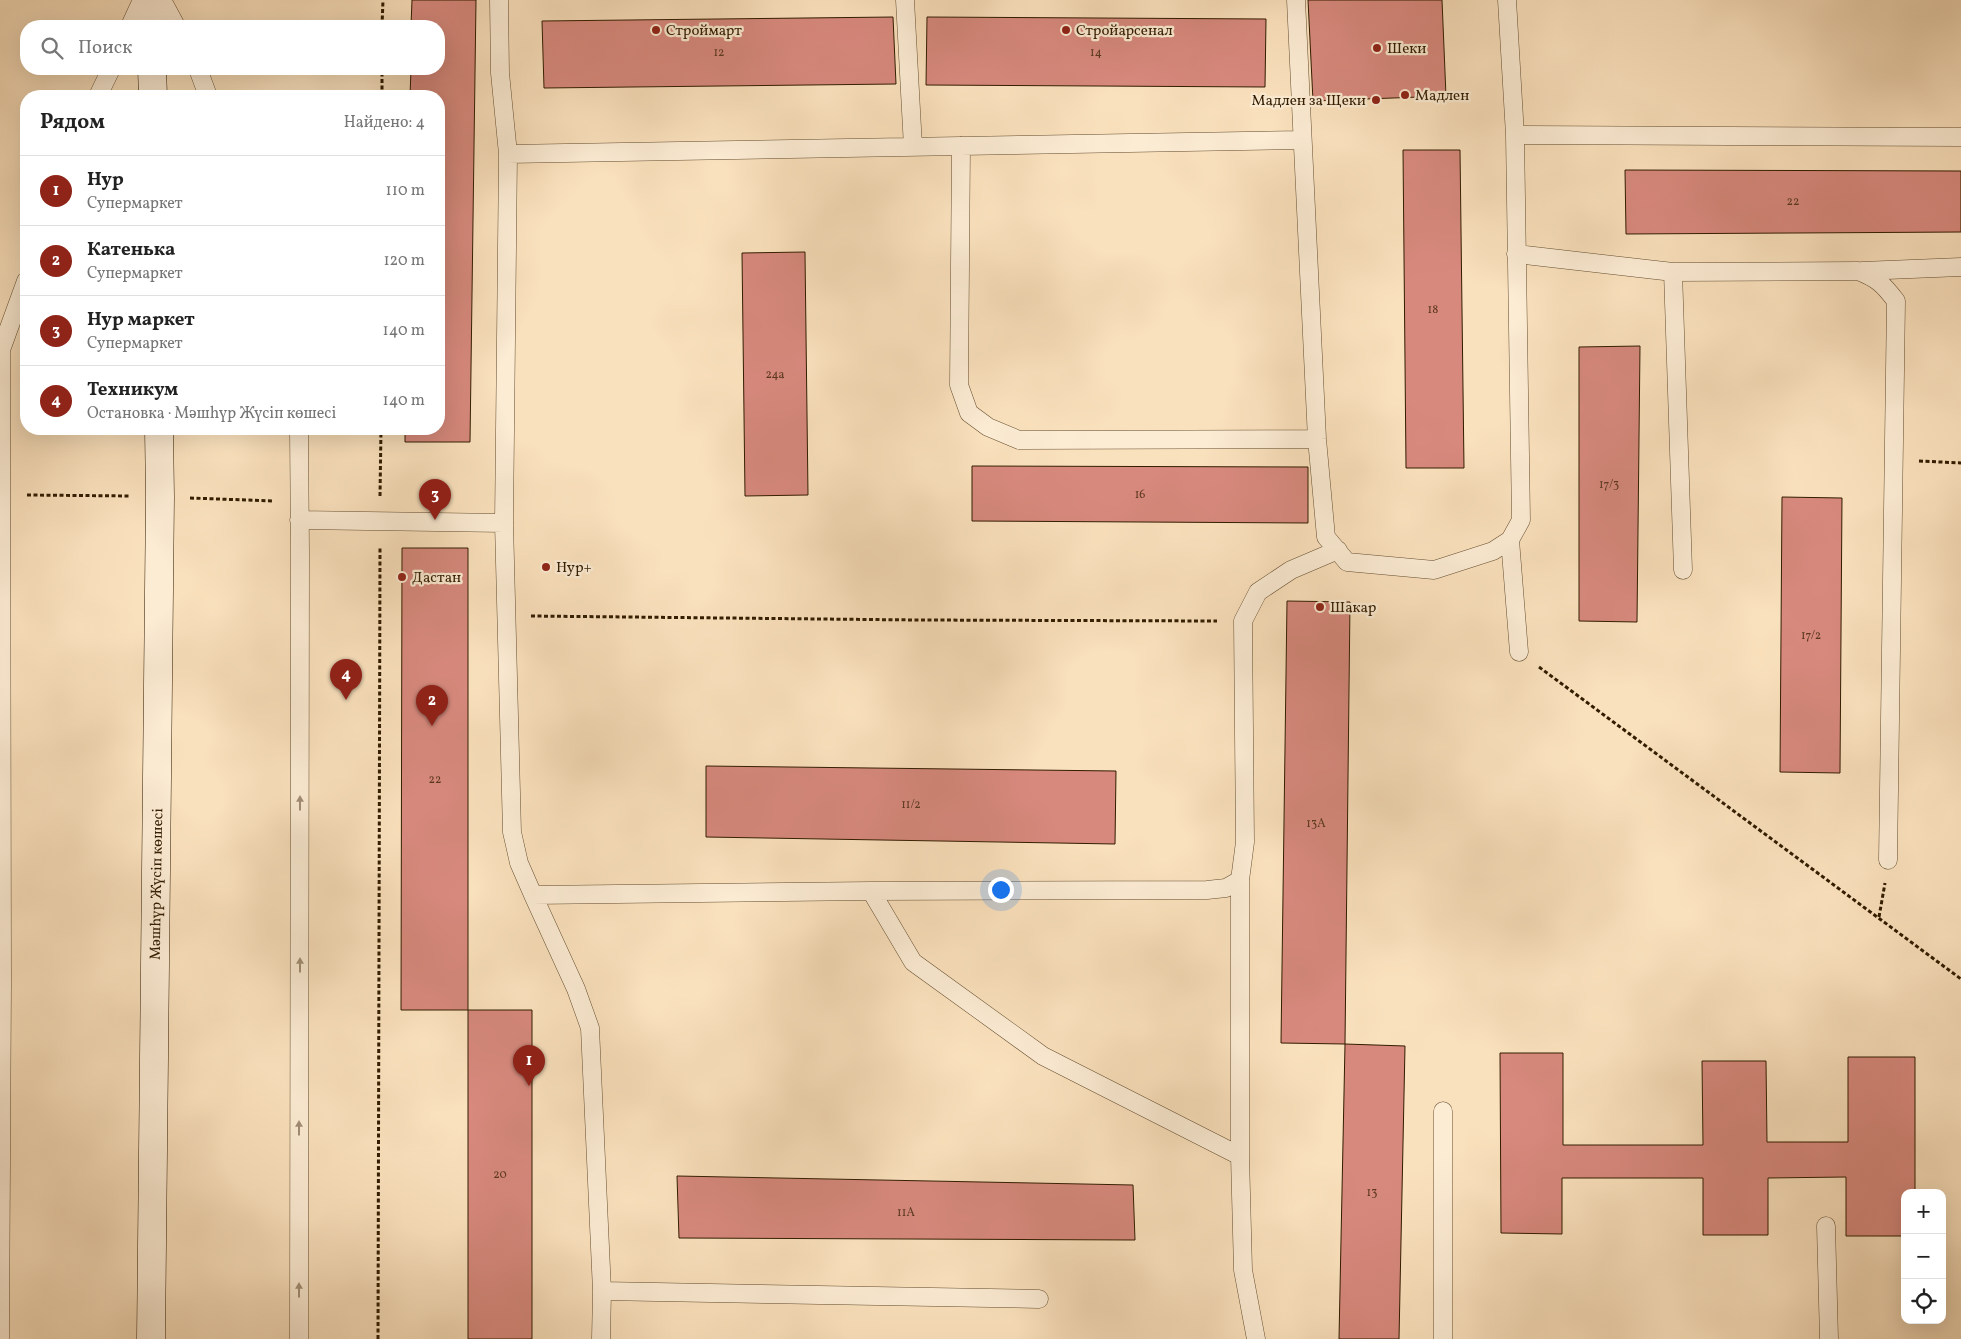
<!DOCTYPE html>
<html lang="ru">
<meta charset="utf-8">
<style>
:root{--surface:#fff;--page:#f2f2f2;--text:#222;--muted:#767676;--line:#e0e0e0;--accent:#8f2418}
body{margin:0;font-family:Vollkorn,serif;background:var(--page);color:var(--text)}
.controls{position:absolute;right:15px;bottom:15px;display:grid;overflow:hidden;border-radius:10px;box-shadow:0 5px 20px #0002}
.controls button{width:45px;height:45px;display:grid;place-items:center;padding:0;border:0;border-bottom:1px solid var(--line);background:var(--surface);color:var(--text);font:25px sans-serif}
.you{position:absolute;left:1000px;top:889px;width:18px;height:18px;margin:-12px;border:4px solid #fff;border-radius:50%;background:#1a73e8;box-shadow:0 0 0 8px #1a73e833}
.badge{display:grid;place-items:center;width:32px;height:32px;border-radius:50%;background:var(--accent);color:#fff;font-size:16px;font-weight:700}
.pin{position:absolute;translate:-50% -41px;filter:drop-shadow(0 1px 2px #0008)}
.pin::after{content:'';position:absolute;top:26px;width:18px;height:15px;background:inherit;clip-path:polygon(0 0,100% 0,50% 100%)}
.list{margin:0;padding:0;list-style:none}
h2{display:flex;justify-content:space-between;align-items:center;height:65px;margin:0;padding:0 20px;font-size:21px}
h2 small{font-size:16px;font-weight:400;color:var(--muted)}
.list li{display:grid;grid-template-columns:32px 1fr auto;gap:15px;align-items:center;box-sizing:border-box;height:70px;padding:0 20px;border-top:1px solid var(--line)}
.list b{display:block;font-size:19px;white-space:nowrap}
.list p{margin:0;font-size:16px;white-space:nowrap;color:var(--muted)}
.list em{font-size:16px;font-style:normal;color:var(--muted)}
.icon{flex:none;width:28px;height:28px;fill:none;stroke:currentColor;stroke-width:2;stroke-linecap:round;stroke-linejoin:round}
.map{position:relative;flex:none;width:1961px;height:1339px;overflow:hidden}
.search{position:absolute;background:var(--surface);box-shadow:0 5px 20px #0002;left:20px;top:20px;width:425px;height:55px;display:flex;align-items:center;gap:12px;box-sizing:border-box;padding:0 18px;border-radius:20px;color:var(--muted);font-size:19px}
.panel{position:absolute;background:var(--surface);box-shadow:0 5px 20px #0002;left:20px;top:90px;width:425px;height:345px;border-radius:20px}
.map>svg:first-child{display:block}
</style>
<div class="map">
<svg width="1961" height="1339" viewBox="0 0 1961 1339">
<rect width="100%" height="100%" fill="#fae1bd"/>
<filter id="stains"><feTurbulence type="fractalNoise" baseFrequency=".004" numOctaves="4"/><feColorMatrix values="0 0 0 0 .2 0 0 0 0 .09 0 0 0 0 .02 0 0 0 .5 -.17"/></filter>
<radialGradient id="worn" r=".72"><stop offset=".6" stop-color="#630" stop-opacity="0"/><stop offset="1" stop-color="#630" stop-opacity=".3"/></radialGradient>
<path fill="#d7897d" stroke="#321c00" d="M412,0H476L470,442H405V429H439V96H410L411,69H439V26H411Z
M1308,0H1442L1446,96L1313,101Z
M893,17L896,84L544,88L542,21Z
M927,17L1266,19L1265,87L926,85Z
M1403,150H1460L1464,468H1406Z
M1625,170L1961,171V232L1626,234Z
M805,252L808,495L745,496L742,253Z
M1640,346L1637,622L1579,621V347Z
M972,466L1308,467V523L972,521Z
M1782,497L1842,498L1840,773L1780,772Z
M402,548H468V1010H401Z
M1287,601L1350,602L1345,1044L1281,1043Z
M706,766L1116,771L1115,844L706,837Z
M468,1010H532V1339H468Z
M1345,1044L1405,1046L1399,1339H1339Z
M1500,1053H1563V1145H1703L1702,1061H1766L1767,1142H1848V1057H1915V1193H1905V1236H1846V1177L1768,1178V1235H1703V1178H1562V1234L1501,1233Z
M677,1176L1133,1185L1135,1240L679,1238Z"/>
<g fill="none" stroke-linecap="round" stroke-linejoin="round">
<defs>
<path id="lane" d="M162,0L176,26
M499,0L500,73L508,154L504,523L512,832L519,863L533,895L871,891L1207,890L1226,888L1240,880L1245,842L1243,621L1258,592L1291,570L1338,550
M905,0L913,147
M1296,0L1317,439L1326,537L1347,562L1434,570L1493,551L1510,540L1521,520L1515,135L1507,0
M130,26L142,0
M198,69L208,96
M98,96L111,69
M1515,135L1961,137
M961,146L959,385L969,413L988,427L1019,440L1317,439
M508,154L1301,140
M1516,254L1673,272L1858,271C1878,279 1883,284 1896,301L1888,860
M1862,271L1961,267
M1673,272L1683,570
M299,429L300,553L299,1339
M299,520L504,523
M1510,540L1519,652
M1240,880V1156L1243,1270L1256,1339
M871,891L913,962L1043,1056L1240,1156
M533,895L576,989L590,1028L602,1291L601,1339
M1826,1226L1829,1339
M602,1291L1039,1299
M0,1339L2,983L1,350L26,281
M1443,1339V1111"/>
<path id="secondary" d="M151,0L152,26
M152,69L153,96
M151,1339L160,497L159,429"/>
</defs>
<use href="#lane" stroke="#644d2f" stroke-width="19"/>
<use href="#secondary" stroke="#321c00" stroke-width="29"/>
<path stroke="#321c00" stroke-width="3" stroke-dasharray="4 2.5" stroke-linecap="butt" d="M382,26L383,0
M382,96V69
M1919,461L1961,463
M27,495L131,496
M380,496L381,429
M190,498L274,501
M531,616L918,620L1217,621
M1539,667L1961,979
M1879,917L1885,883
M378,1339L380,547"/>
<use href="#lane" stroke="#fcecd4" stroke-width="18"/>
<use href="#secondary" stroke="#fcecd4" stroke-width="28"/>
</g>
<defs><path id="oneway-solid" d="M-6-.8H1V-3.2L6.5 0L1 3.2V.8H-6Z" transform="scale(1.25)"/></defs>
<g fill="#a18e75">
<use href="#oneway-solid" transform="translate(300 803) rotate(-90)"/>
<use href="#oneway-solid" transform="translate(300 965) rotate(-90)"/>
<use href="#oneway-solid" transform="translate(299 1128) rotate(-90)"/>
<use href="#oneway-solid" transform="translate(299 1290) rotate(-90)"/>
</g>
<g fill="#8f2418" stroke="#fcecd4" stroke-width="2">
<circle cx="656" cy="30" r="5"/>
<circle cx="1066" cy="30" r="5"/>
<circle cx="1377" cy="48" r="5"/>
<circle cx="1405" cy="95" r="5"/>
<circle cx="1376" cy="100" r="5"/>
<circle cx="546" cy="567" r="5"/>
<circle cx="402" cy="577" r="5"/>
<circle cx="1320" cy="607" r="5"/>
</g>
<g text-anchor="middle" stroke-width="4.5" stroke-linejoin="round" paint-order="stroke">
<g font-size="12" fill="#5b371f">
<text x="719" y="56">12</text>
<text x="1096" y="56">14</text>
<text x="1793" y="205">22</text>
<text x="1433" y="313">18</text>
<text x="775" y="378">24а</text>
<text x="1609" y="488">17/3</text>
<text x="1140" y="498">16</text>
<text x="1811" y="639">17/2</text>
<text x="435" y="783">22</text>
<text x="911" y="808">11/2</text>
<text x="1316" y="827">13А</text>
<text x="500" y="1178">20</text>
<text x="1372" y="1196">13</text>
<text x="906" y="1216">11А</text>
</g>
<g font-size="15" fill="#321c00" stroke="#fcecd4" text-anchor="start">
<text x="666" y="35">Строймарт</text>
<text x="1076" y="35">Стройарсенал</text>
<text x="1387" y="53">Шеки</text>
<text x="1415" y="100">Мадлен</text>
<text x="1366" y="105" text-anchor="end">Мадлен за Щеки</text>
<text x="556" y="572">Нур+</text>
<text x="412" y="582">Дастан</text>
<text x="1330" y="612">Шакар</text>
</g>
<g font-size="15" fill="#321c00" stroke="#fcecd4">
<text transform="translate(156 884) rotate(-89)" y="5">Мәшһүр Жүсіп көшесі</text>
</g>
</g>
<rect width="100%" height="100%" filter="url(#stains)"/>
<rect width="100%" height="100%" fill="url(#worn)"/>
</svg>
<div class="controls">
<button>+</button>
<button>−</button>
<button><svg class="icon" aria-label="locate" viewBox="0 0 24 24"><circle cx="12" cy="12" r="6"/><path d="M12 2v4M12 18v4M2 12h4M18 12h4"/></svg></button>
</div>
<div class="you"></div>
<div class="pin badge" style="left:529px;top:1086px">1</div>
<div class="pin badge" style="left:432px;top:726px">2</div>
<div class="pin badge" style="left:435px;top:520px">3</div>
<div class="pin badge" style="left:346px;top:700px">4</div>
<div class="search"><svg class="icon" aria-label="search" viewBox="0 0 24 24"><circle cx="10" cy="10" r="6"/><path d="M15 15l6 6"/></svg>Поиск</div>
<section class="panel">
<h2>Рядом<small>Найдено: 4</small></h2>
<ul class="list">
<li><span class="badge">1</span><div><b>Нур</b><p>Супермаркет</p></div><em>110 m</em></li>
<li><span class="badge">2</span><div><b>Катенька</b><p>Супермаркет</p></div><em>120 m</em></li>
<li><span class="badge">3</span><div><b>Нур маркет</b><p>Супермаркет</p></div><em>140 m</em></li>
<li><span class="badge">4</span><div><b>Техникум</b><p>Остановка · Мәшһүр Жүсіп көшесі</p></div><em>140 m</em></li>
</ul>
</section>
</div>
